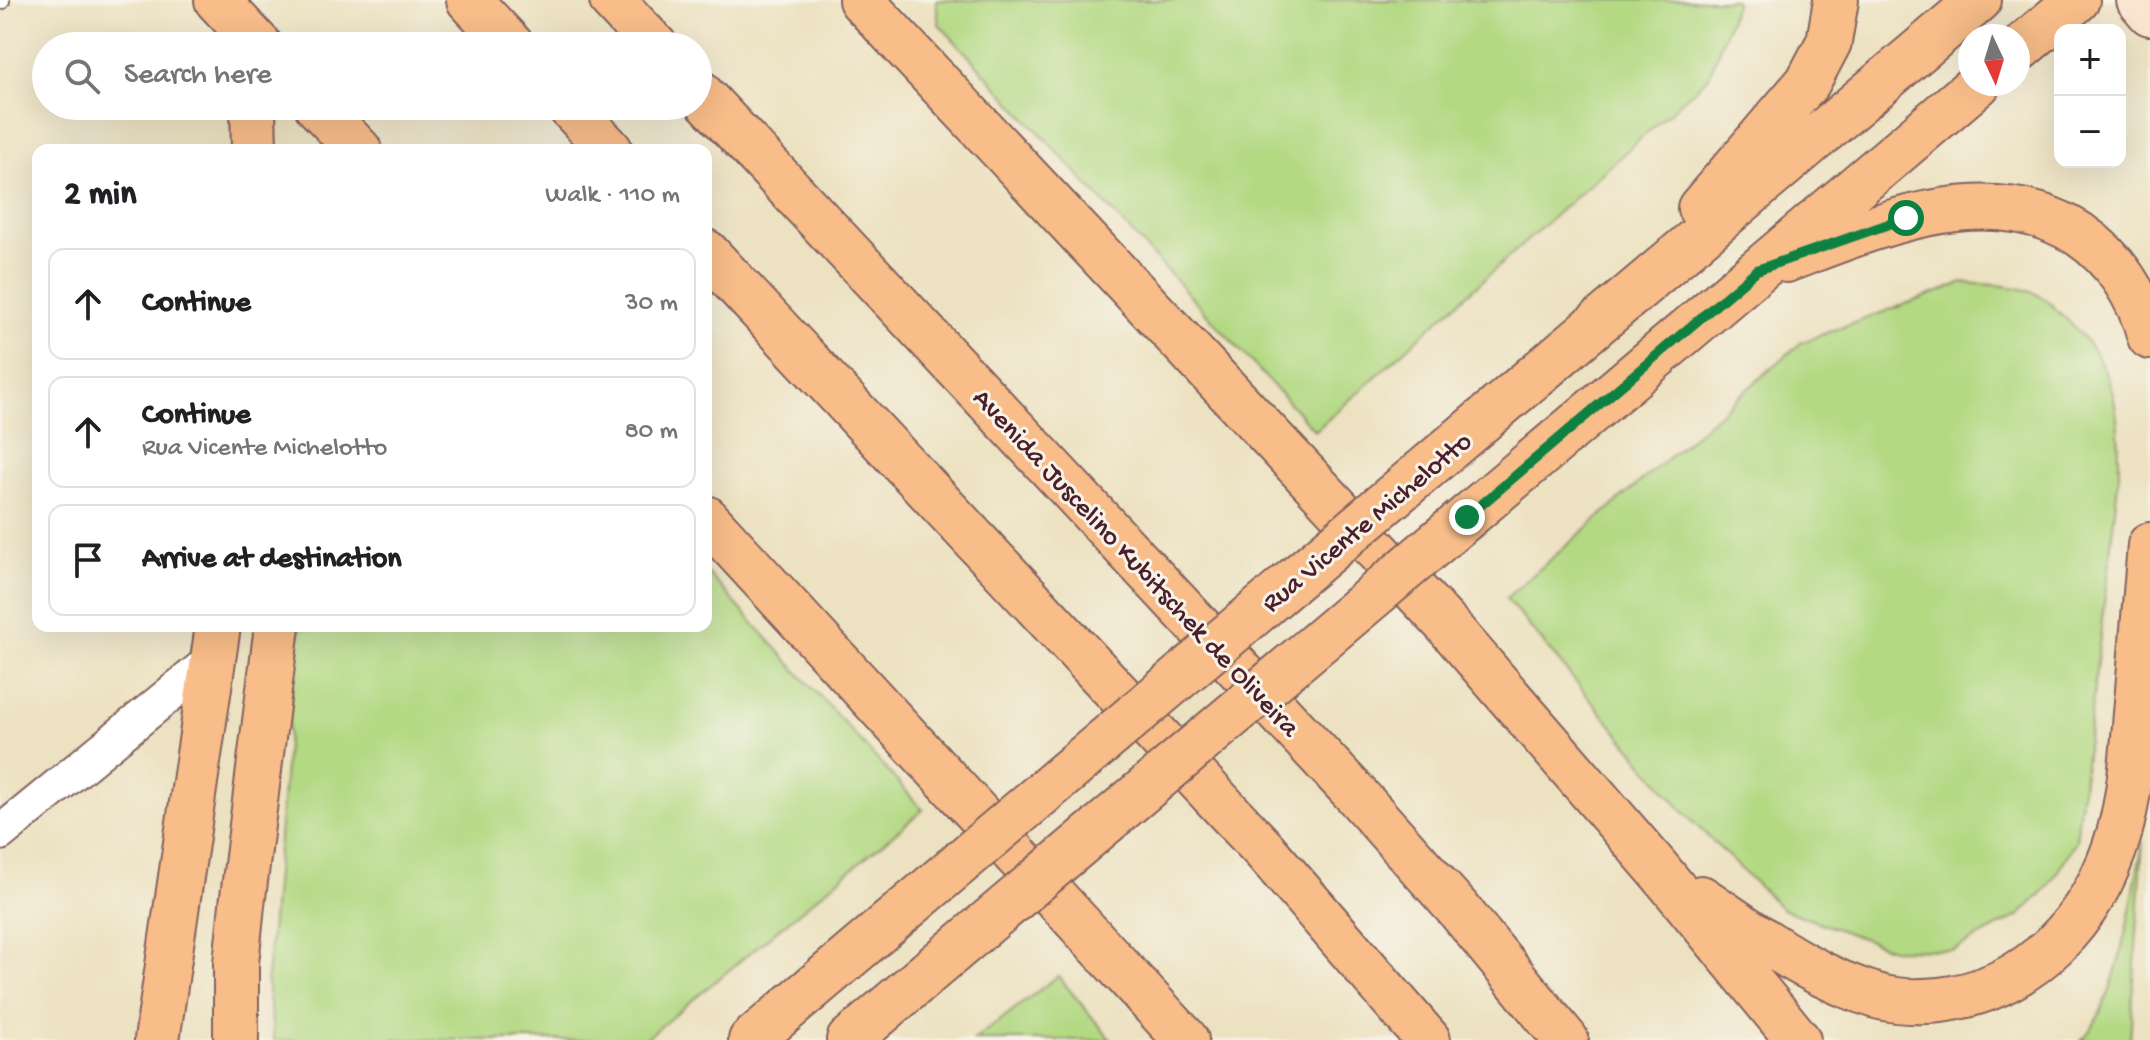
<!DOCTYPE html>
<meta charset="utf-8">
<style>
:root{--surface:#fff;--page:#f6f6f6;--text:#202124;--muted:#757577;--line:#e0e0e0}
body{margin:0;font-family:"Gochi Hand",sans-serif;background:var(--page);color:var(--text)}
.controls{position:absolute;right:24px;top:24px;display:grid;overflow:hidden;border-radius:16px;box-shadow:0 8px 32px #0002}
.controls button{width:72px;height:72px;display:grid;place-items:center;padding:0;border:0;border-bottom:2px solid var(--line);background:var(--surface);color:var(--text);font:40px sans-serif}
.compass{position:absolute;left:1958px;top:24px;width:72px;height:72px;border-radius:50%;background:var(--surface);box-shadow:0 8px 32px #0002;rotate:176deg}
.stop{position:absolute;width:24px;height:24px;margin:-18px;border:6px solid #0b8043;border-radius:50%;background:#fff}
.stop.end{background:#0b8043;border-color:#fff;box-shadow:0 2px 8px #0008}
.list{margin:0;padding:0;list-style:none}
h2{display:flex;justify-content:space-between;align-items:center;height:104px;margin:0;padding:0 32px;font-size:34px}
h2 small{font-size:26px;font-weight:400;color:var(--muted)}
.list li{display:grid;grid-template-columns:52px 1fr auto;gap:24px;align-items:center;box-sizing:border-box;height:112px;margin:0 16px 16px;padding:0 16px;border:2px solid var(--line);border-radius:16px}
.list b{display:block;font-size:30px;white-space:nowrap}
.list p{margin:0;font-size:26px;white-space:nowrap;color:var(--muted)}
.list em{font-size:26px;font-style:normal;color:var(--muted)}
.icon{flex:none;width:44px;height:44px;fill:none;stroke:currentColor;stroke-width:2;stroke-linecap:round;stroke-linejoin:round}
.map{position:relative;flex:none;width:2150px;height:1040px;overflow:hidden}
.search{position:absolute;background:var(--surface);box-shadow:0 8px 32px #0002;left:32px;top:32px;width:680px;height:88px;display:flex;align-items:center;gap:20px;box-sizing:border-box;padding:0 28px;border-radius:44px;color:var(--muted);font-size:30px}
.panel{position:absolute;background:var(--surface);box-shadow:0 8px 32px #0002;left:32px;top:144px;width:680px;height:488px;border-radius:16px}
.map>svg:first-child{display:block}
</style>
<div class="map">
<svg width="2150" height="1040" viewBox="0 0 2150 1040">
<rect width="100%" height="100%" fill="#f7f3e8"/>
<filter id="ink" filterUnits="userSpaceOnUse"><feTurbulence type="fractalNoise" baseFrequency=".0125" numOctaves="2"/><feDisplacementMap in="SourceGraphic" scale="16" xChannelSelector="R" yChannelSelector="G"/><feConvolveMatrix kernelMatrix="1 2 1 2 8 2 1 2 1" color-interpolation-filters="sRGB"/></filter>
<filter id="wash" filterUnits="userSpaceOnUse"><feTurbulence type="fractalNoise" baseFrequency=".006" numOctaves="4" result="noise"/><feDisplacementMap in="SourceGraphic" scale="32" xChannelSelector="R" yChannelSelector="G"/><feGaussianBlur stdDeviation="1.8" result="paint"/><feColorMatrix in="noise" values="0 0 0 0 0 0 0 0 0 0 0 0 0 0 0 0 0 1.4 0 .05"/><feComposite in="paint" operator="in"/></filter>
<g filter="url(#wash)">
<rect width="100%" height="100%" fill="#ece1c0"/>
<path fill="#b3d983" stroke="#7e7c57" stroke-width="2" d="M936,0H1735L1736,2L1709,77L1315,431L939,24Z
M1963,283C1987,285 2013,284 2036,294C2047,298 2056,310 2065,318C2117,366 2119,407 2119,475L2076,841L2048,887L2020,915L1954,950L1892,949L1782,909L1687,816L1506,598L1802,342Z
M706,571L923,810L644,1040H274L267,980L295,649L301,626H706Z
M2143,841L2130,1040H2081C2118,1008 2133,891 2143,841Z
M1058,976L1111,1040H974Z"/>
</g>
<g filter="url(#ink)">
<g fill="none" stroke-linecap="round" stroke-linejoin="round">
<defs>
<path id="service" d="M1,0V1"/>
<path id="minor" d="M0,833L213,659"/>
<path id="secondary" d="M2139,0L2150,13"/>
<path id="primary" d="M217,0L260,46
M861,0L1448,626L1658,869L1798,1040
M2018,50L2077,0
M253,106L254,150
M317,106L359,150
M1700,208L1808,82L1829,42L1836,0
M1786,260C1876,226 1989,176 2079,234C2115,258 2139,296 2150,337
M1424,470L1979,0
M1467,517L1978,84
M706,518L1186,1040
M1701,898C1758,936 1812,978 1880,997C1899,1002 1920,1002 1940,1000C2031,989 2094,920 2119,834C2131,791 2133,746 2137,702C2141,649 2146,597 2150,545
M157,1040L218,626
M236,1040V963L242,905L277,626
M751,1040L889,923
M849,1040L931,970"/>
<path id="motorway" d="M469,0L512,46
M612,0L655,46
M698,91L1352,790L1459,910L1566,1040
M569,106L610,150
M706,252L1266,852L1428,1040"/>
</defs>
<use href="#service" stroke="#83635f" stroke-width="20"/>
<use href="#minor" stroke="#83635f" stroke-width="38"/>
<use href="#secondary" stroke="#83635f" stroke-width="48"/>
<use href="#primary" stroke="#83635f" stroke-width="48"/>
<use href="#motorway" stroke="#83635f" stroke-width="48"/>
<use href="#service" stroke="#fff" stroke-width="16"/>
<use href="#minor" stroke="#fff" stroke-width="34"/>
<use href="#secondary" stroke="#fce5d0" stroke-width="44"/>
<use href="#primary" stroke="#f8bd89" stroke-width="44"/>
<use href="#motorway" stroke="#f8bd89" stroke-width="44"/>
<defs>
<path id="primary-bridge" d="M889,923L1424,470
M931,970L1467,517"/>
</defs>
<use href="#primary-bridge" stroke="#83635f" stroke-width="48" stroke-linecap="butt"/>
<use href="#primary-bridge" stroke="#f8bd89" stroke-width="44"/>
</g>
</g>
<g fill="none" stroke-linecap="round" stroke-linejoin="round" filter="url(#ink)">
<path stroke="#0b8043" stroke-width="10" d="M1467,517L1757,270L1906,218"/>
</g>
<g text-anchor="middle" stroke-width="6" stroke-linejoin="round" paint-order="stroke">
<g font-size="28" fill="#4a1f2b" stroke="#f7f3e8">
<text transform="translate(1365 520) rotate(-40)" y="10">Rua Vicente Michelotto</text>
<text transform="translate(1138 561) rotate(47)" y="10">Avenida Juscelino Kubitschek de Oliveira</text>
</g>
</g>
</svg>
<div class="controls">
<button>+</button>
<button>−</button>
</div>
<svg class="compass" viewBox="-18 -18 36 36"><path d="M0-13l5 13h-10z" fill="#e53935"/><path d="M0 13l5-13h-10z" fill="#757577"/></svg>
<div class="stop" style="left:1906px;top:218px"></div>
<div class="stop end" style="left:1467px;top:517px"></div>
<div class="search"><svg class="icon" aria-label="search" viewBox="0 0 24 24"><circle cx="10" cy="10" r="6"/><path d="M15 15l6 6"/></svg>Search here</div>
<section class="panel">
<h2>2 min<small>Walk · 110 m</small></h2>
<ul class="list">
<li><svg class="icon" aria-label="ahead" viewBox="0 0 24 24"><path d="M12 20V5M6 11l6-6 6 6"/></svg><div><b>Continue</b></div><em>30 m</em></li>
<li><svg class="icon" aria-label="ahead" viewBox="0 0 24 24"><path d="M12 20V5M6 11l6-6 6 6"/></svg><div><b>Continue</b><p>Rua Vicente Michelotto</p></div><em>80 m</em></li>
<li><svg class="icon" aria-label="arrive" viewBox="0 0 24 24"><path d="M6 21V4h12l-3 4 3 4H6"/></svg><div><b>Arrive at destination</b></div></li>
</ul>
</section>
</div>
